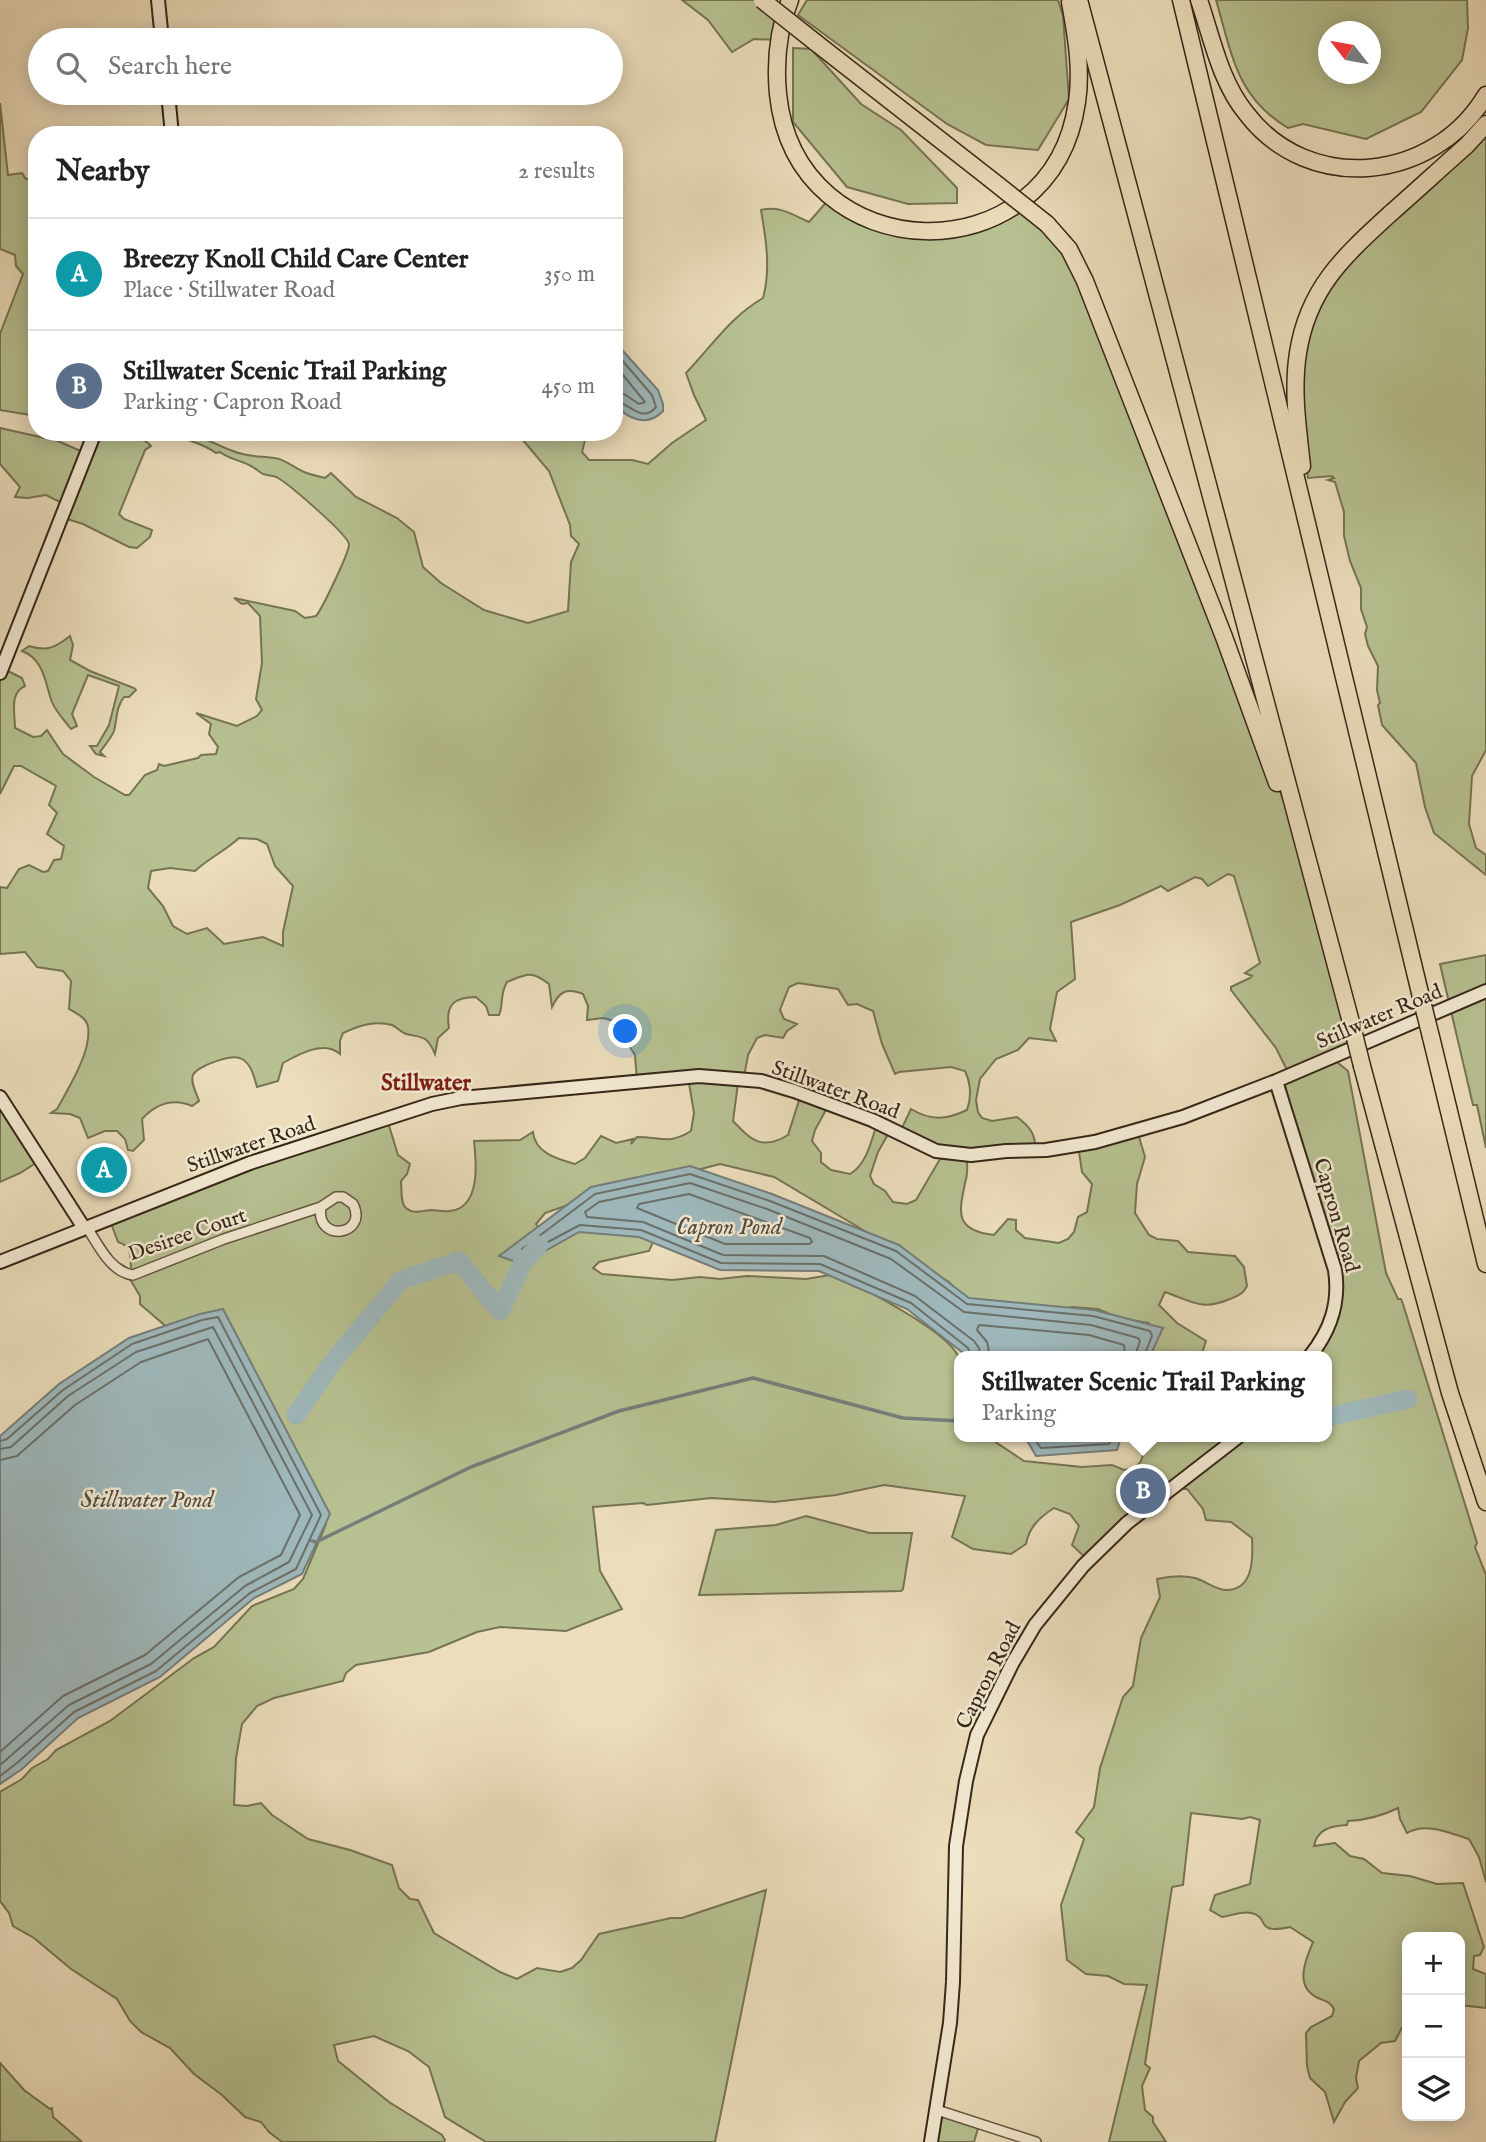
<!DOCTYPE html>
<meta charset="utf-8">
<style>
:root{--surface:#fff;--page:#f2f2f2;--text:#222;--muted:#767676;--line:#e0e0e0;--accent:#0f766e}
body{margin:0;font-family:"IM FELL English",serif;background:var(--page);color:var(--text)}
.controls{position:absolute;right:21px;bottom:21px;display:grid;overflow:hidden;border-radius:14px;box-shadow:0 4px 18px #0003}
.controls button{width:63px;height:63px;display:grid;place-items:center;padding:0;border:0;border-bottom:2px solid var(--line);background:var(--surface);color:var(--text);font:35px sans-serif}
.compass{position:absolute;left:1318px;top:21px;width:63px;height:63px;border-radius:50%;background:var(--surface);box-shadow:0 4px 18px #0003;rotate:301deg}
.you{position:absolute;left:626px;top:1032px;width:24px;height:24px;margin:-18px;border:5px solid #fff;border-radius:50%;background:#1a73e8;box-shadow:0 0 0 10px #1a73e833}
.badge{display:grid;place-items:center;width:46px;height:46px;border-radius:50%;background:var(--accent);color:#fff;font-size:23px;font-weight:700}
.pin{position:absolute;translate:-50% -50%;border:4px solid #fff;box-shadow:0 2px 7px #0006}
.popup{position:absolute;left:954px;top:1351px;width:378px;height:91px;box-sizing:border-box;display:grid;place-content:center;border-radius:14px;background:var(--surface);filter:drop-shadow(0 2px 5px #0005);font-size:23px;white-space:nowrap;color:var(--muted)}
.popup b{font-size:26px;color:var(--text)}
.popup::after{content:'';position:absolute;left:50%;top:100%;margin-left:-14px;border:14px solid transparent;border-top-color:var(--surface)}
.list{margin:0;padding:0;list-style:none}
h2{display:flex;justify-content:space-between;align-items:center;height:91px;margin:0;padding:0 28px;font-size:30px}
h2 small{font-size:23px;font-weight:400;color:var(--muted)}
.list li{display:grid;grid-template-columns:46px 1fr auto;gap:21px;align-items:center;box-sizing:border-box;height:112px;padding:0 28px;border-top:2px solid var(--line)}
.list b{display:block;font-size:26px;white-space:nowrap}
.list p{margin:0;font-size:23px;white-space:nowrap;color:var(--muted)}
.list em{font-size:23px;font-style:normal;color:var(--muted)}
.icon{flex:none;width:38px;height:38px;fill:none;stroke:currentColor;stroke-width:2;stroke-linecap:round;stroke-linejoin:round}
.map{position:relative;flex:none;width:1486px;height:2142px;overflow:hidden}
.search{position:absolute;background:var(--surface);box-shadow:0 4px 18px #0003;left:28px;top:28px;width:595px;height:77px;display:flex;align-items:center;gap:18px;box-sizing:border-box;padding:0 24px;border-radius:38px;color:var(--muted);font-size:26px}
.panel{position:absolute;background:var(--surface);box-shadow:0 4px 18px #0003;left:28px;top:126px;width:595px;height:315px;border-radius:28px}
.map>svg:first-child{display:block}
</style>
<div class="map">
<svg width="1486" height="2142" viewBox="0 0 1486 2142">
<rect width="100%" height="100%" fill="#ecdebc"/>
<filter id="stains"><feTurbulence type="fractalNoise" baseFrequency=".00286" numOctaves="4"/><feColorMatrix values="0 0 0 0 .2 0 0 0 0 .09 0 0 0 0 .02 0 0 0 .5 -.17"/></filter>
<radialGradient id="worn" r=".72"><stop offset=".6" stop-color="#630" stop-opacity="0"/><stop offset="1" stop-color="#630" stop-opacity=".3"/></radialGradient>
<path fill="#b7c191" stroke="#767454" stroke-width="2" fill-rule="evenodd" d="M682,0H758L784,19L780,40L754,39L732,52L708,20Z
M807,0H1058L1063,16L1069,99L1038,150L986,145L947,124L798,15Z
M1216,0H1467L1468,28L1462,60L1421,112L1366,139L1303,124L1288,128C1236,97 1232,54 1216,0ZM1328,32H1370V74H1328Z
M793,48L811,49L861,104L901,130L957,188V203L908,204L847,187L793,122Z
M0,103L8,175L22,173L25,178L37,184V416L0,410V334L23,274L16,266L15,255L0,249Z
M1486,127V750L1472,776L1469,824L1476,848L1486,855V875L1434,833L1425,807L1416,763L1382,725L1378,705L1380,703L1377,690L1378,666L1368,646L1365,634L1367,627L1361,609V588L1350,561L1344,536V512L1335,482L1328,480L1334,478L1332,476L1308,478L1296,390L1316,296Z
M830,198L915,234L1020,204L1058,234L1273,772L1299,843L1356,1043L1332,1058L1348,1071L1386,1273L1398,1299H1401L1403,1304L1477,1543L1475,1547L1486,1575V1882L1479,1857L1469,1839C1449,1833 1426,1822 1407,1833L1400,1819L1398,1808C1382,1816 1367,1820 1348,1821L1347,1825C1331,1826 1317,1829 1314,1846L1335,1843L1350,1856L1364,1859L1382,1873L1410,1876L1437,1884L1463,1883L1484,1947L1480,1955L1474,1956L1473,1969L1486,1974V2008L1460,2005V1937H1407V2018L1395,2041L1381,2043L1359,2061L1356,2078L1358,2088L1345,2102L1334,2122L1325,2092L1310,2078L1307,2066L1306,2033L1311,2027L1332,2016L1334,2009C1330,2001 1324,2001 1316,1997C1294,1985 1306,1959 1313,1942L1290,1927C1253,1935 1271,1917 1251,1913C1242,1911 1230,1916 1222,1917L1210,1910L1215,1895L1250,1884L1260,1820L1250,1817L1242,1819L1191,1813L1183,1885L1172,1887L1145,2064L1150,2068L1142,2086L1145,2110L1153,2117V2122L1166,2142H1109L1147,1985L1124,1984L1108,1976L1086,1974L1067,1960L1061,1905L1084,1839L1076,1832L1094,1807L1100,1768L1123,1697L1133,1686L1141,1638L1160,1597L1157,1579C1170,1576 1182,1575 1195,1578C1205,1581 1217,1590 1226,1590C1254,1590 1253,1558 1252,1538L1231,1522L1206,1520L1203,1509L1187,1489H1181L1143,1515L1091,1563L1072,1545L1079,1526L1070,1514L1054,1508C1040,1517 1029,1527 1026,1544L1011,1554L973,1549L952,1537L965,1496L884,1485L836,1495L774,1502L711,1498L647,1505L643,1503L593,1507L600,1571L622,1609L566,1631L500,1627L477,1632L429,1652L356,1665L346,1673L343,1681L274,1698L257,1706L242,1724L236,1758L234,1805L247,1806L261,1803L272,1815L308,1839L350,1850L392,1865L399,1888L410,1899L418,1900L434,1933L500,1972L517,1979L537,1968L560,1972L572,1968L581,1960L599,1934L671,1918H682L766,1890L715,2142H486L445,2117L429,2067L408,2051L374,2036L334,2045L338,2061L389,2102L442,2135L445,2140L444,2142H282L269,2132L261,2122L245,2117L222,2095L194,2074L170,2048L141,2032L130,2021L117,1999L71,1969L34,1938L13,1926L9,1913L0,1901V1792L22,1779L32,1768L48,1759L56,1750L110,1721L194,1658L214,1647L252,1606L294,1589L303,1579L326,1524L323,1503L169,1329L140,1304V1296L121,1264L131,1271C130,1258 133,1246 118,1242L109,1218L387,1119L398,1155L410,1164L407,1174L401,1181C402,1189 400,1203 406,1208C414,1215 423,1210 432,1210C442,1211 451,1213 460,1208C480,1196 476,1160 474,1141L520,1140L533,1132C535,1153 557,1159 575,1164L585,1158L601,1136L616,1143L633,1139L631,1144L637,1137C661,1137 669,1145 691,1131L694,1113L688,1077L637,1081L635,1055L623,1036L622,1027L618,1022L603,1018L587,1020L588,1006L583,994C566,987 559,992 552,1007L549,984C531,970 527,974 507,982C499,996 504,1004 499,1015H489L486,1006L476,997C454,997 445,1005 449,1028L438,1038L435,1054C427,1035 423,1038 406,1034C400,1032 397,1027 392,1025C375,1020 358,1026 343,1033L340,1041V1054C324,1040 299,1054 283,1063L278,1081L257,1087C254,1077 252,1065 242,1059C233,1053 197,1066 193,1075C190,1083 197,1094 199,1101L192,1106C173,1098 156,1104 142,1119L144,1140L133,1151L128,1150L125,1139L117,1131H105L88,1138L80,1118L70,1114L51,1113L57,1109C68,1089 92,1051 88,1027C87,1018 76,1013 69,1009L71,981L63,971L37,967L25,952L0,954V887L7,888L19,869L29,865L43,872L48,871L54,860L61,859L64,846L47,834L57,813L49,805L56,786L21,766H14L0,794V671L2,668L22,678L25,686C9,693 15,713 15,728L33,737L41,736L47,730L63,754L94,777L125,795H129L145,775L157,770L159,764L164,766L198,758L201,755L216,754L218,747L209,734L211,724L196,713L237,726L257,716L262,710L256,699L262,663L260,616L248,603L242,604L234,598L295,611L305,618L316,616C322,609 350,551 349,544C347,534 290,485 278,478C274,475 268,476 263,474C258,471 254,467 249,465C239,460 229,459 220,452L216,453C202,442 185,441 171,432C201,432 207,442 233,451C246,457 261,456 275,458C284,459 295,468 304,472C311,475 318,476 325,478L331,473L356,497L397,518L414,532L423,567L441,583L484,610L528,623L568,611L571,562L579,544L571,536L570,525L549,471L516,432H587L582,452L589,460H632L648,464L672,443L706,420L694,395L686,373C713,345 729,318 763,298C771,269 766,239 761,210C779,205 793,215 809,222ZM239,838L257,839L267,844L275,866L293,886L283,932V946L263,937L224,944L207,928L187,934L173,926L163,906L148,888L151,871L170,868L195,871C209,858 225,851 239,838ZM1228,874L1234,876L1260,963L1245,973L1252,976L1250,978L1231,987V990L1276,1048L1288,1072L1284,1081L1335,1296L1314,1349L1308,1356H1327V1437H1145C1143,1456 1145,1467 1124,1470L1112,1465L1082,1467L1024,1461L994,1441L992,1437H959C959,1422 962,1366 958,1356C947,1331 870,1293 844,1278L830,1275L806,1279L747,1276L720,1279L700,1277L672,1280L602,1274L593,1268L599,1262L649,1251L655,1238L599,1232L540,1230L536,1224L545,1213L582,1200L720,1164L774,1177L890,1246L949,1282L991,1327L1072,1307L1098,1309L1119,1318L1149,1323L1147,1356H1201L1206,1341L1177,1323L1159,1305L1165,1292C1193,1302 1202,1311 1230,1299C1239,1295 1243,1294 1247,1286L1244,1267L1235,1256L1188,1252L1178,1241L1157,1239L1149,1235L1135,1213L1137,1184L1145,1157L1137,1130L1078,1145L1082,1172L1092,1184L1087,1212L1078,1217L1074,1232L1068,1239L1059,1243L1025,1238L1016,1230V1220L1008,1219L994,1235C953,1230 959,1212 966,1179C968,1172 967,1163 967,1156L1035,1149C1036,1134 1029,1126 1017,1117L992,1121L982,1118L978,1112L976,1100L980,1079L996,1059L1018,1050L1029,1038L1056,1041L1050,1029L1057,992L1075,979L1071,922L1120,905L1161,886L1168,891L1195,877L1202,879L1208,886ZM798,983L838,989L848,1005L857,1004L873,1011L882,1044L895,1074L899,1072L951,1067L965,1071C971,1084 972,1096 967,1110C946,1120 931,1121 911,1109L900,1132L943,1154L916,1200L907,1204L893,1202L885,1191L874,1184L870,1176L878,1152L891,1129L877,1124C871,1141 867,1164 850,1174L831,1170L821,1162V1153L812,1141L815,1130L828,1106L801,1094L788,1135C762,1151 751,1140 733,1121L738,1083L744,1077L748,1055L757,1038L765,1035L783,1038L787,1031L797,1024L784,1019L780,1010L789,987Z
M0,428L58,441L85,453L92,432C111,432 138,431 151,446L145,450L119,514L124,519L152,530L150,537L137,548L129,547L83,524L61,517L64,504L46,495L28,498L15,497L20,487L0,464Z
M70,636L73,645L70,660L90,671L134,688L136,690L129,697H124C116,707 117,719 114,731C112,737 104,746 100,752L104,756L96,754L90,746H97L109,725L119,686L88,675L72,714L77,726L71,729C65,721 56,712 52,702C45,683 44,659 22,651L29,646C47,652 56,647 70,636Z
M1486,955V1148L1477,1105H1473L1440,964Z
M0,1098L39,1161L20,1173L0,1182Z
M806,1516L870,1533H912L903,1589L901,1591L699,1595L716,1530L776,1525Z
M0,2063L24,2090L50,2109L52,2108L53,2117L82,2142H0Z
M936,2112L979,2125L974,2142H929Z"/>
<path fill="#9fb9bd" stroke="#757e7b" stroke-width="2" d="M614,341L658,390L663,404V411C647,428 628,419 614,404Z
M690,1166L772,1194L899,1245L969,1298L1094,1310L1163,1328L1150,1356H967L907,1309L819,1271L720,1270L639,1237L579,1232L522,1264L499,1256L591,1187Z
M223,1309L330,1514L302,1574L254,1598L160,1677L78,1718L22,1769L0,1784V1436L59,1384L129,1338L200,1314Z
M1025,1437H1121L1117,1450L1036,1456Z"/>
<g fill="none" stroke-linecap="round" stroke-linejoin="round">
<path stroke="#6a706a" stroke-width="2" d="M614,351L652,395L656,407C642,424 629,403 614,400
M614,364L645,402L639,404L624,394L614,392
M689,1194L810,1238L812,1242L809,1244H725L637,1208L639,1204Z
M971,1356L968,1348L911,1303L820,1264L721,1263L641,1230L580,1225L527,1253L523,1252L522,1249L595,1194L690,1174L770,1201L896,1251L967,1304L1093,1316L1150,1331L1152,1336L1144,1356
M980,1356L979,1348L974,1341L915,1296L824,1256L723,1255L643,1222L587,1217L585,1212L599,1202L690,1183L767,1209L891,1259L964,1312L1091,1325L1138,1338L1140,1341L1135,1356
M990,1356L987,1342L977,1330L979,1325L1089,1335L1124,1345L1125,1356
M1033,1437L1041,1448L1109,1444L1113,1437
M0,1441L7,1439L63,1390L132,1344L202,1320L218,1317L321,1515L296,1569L250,1593L156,1671L74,1712L17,1763L0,1776
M0,1449L11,1447L68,1396L136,1352L213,1327L312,1515L289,1562L245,1586L151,1664L69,1705L0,1765
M0,1460L17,1456L75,1405L141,1362L208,1339L300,1515L281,1555L239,1577L145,1655L63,1696L0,1752"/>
<path stroke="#757e7b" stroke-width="3.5" d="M312,1541L316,1542L471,1467L619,1411L753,1378L903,1418L959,1421"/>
<path stroke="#9fb9bd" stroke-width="19" d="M296,1415L332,1363L401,1280L459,1261L500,1311L522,1264L539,1245
M1327,1417L1408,1399"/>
<defs>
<path id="street" d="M86,1226C98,1244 110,1272 133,1275L224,1239L321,1207L336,1197H343L353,1204C369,1236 315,1243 321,1207
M937,2110L1036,2142"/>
<path id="secondary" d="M158,0L162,40
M168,93L172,135
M0,673L95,432
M1276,1081L1335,1270C1340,1303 1331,1330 1310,1356
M0,1097L84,1228
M0,1262L250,1163L432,1104L461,1098L699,1076L761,1081L794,1091L872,1120L936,1151L971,1155L1006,1151L1046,1150L1095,1142L1183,1117L1276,1081L1486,991
M931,2142L950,2023L953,1982L956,1846L966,1781L977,1735L1012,1664L1035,1625L1083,1566L1127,1523L1238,1437"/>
<path id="highway" d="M790,0C778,30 775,62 778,94C796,272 1052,279 1077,102C1082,69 1076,35 1070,2
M1079,0L1352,1026
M1181,0L1421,997
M1199,0C1212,38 1220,81 1246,113C1309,196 1434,182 1486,95
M815,42L989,178
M1047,224L1069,249L1085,281L1224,637L1277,783
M1302,466C1298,429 1292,391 1298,353C1308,288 1344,256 1391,213C1416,191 1441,168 1467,145L1486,124
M1431,1037L1486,1264
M1362,1066L1450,1393L1486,1502"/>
</defs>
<use href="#street" stroke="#645441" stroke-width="12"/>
<use href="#secondary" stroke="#362618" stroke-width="16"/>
<use href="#highway" stroke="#362618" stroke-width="19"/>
<use href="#street" stroke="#f3ead3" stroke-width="9"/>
<use href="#secondary" stroke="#f3ead3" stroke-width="12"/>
<use href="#highway" stroke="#ecdebc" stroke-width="16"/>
<defs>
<path id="highway-bridge" d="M762,0L815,42
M989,178L1047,224
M1421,997L1431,1037
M1352,1026L1362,1066"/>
</defs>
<use href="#highway-bridge" stroke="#362618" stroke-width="19" stroke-linecap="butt"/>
<use href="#highway-bridge" stroke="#ecdebc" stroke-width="16"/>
</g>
<g text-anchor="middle" stroke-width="5" stroke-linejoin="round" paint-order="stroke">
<g font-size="21" fill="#362618" stroke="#f3ead3">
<text transform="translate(1379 1016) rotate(-23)" y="7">Stillwater Road</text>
<text transform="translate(836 1089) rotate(20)" y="7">Stillwater Road</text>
<text transform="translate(251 1144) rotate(-19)" y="7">Stillwater Road</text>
<text transform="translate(1337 1215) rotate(74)" y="7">Capron Road</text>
<text transform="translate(187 1234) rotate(-19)" y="7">Desiree Court</text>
<text transform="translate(988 1675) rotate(-63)" y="7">Capron Road</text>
</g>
<g font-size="23" font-weight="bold" fill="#7a1f14" stroke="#f3ead3">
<text x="426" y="1090">Stillwater</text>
</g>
<g font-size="23" font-style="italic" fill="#504b41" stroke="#f3ead3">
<text x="729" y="1234">Capron Pond</text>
<text x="147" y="1507">Stillwater Pond</text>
</g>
</g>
<rect width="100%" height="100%" filter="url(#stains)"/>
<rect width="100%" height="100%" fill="url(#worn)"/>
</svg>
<div class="controls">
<button>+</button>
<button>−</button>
<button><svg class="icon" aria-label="layers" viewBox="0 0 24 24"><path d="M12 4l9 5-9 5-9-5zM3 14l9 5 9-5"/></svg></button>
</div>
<svg class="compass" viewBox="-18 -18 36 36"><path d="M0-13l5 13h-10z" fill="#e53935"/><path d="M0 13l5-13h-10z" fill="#767676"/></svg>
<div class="you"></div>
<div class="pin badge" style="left:104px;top:1170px;background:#0f9aa8">A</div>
<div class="pin badge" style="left:1143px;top:1491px;background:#5c6f8a">B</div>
<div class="popup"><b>Stillwater Scenic Trail Parking</b>Parking</div>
<div class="search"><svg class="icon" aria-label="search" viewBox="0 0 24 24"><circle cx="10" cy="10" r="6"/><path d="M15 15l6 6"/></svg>Search here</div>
<section class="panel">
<h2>Nearby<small>2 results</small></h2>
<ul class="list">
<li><span class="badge" style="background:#0f9aa8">A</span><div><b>Breezy Knoll Child Care Center</b><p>Place · Stillwater Road</p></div><em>350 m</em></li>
<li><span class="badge" style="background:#5c6f8a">B</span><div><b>Stillwater Scenic Trail Parking</b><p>Parking · Capron Road</p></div><em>450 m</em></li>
</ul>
</section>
</div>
